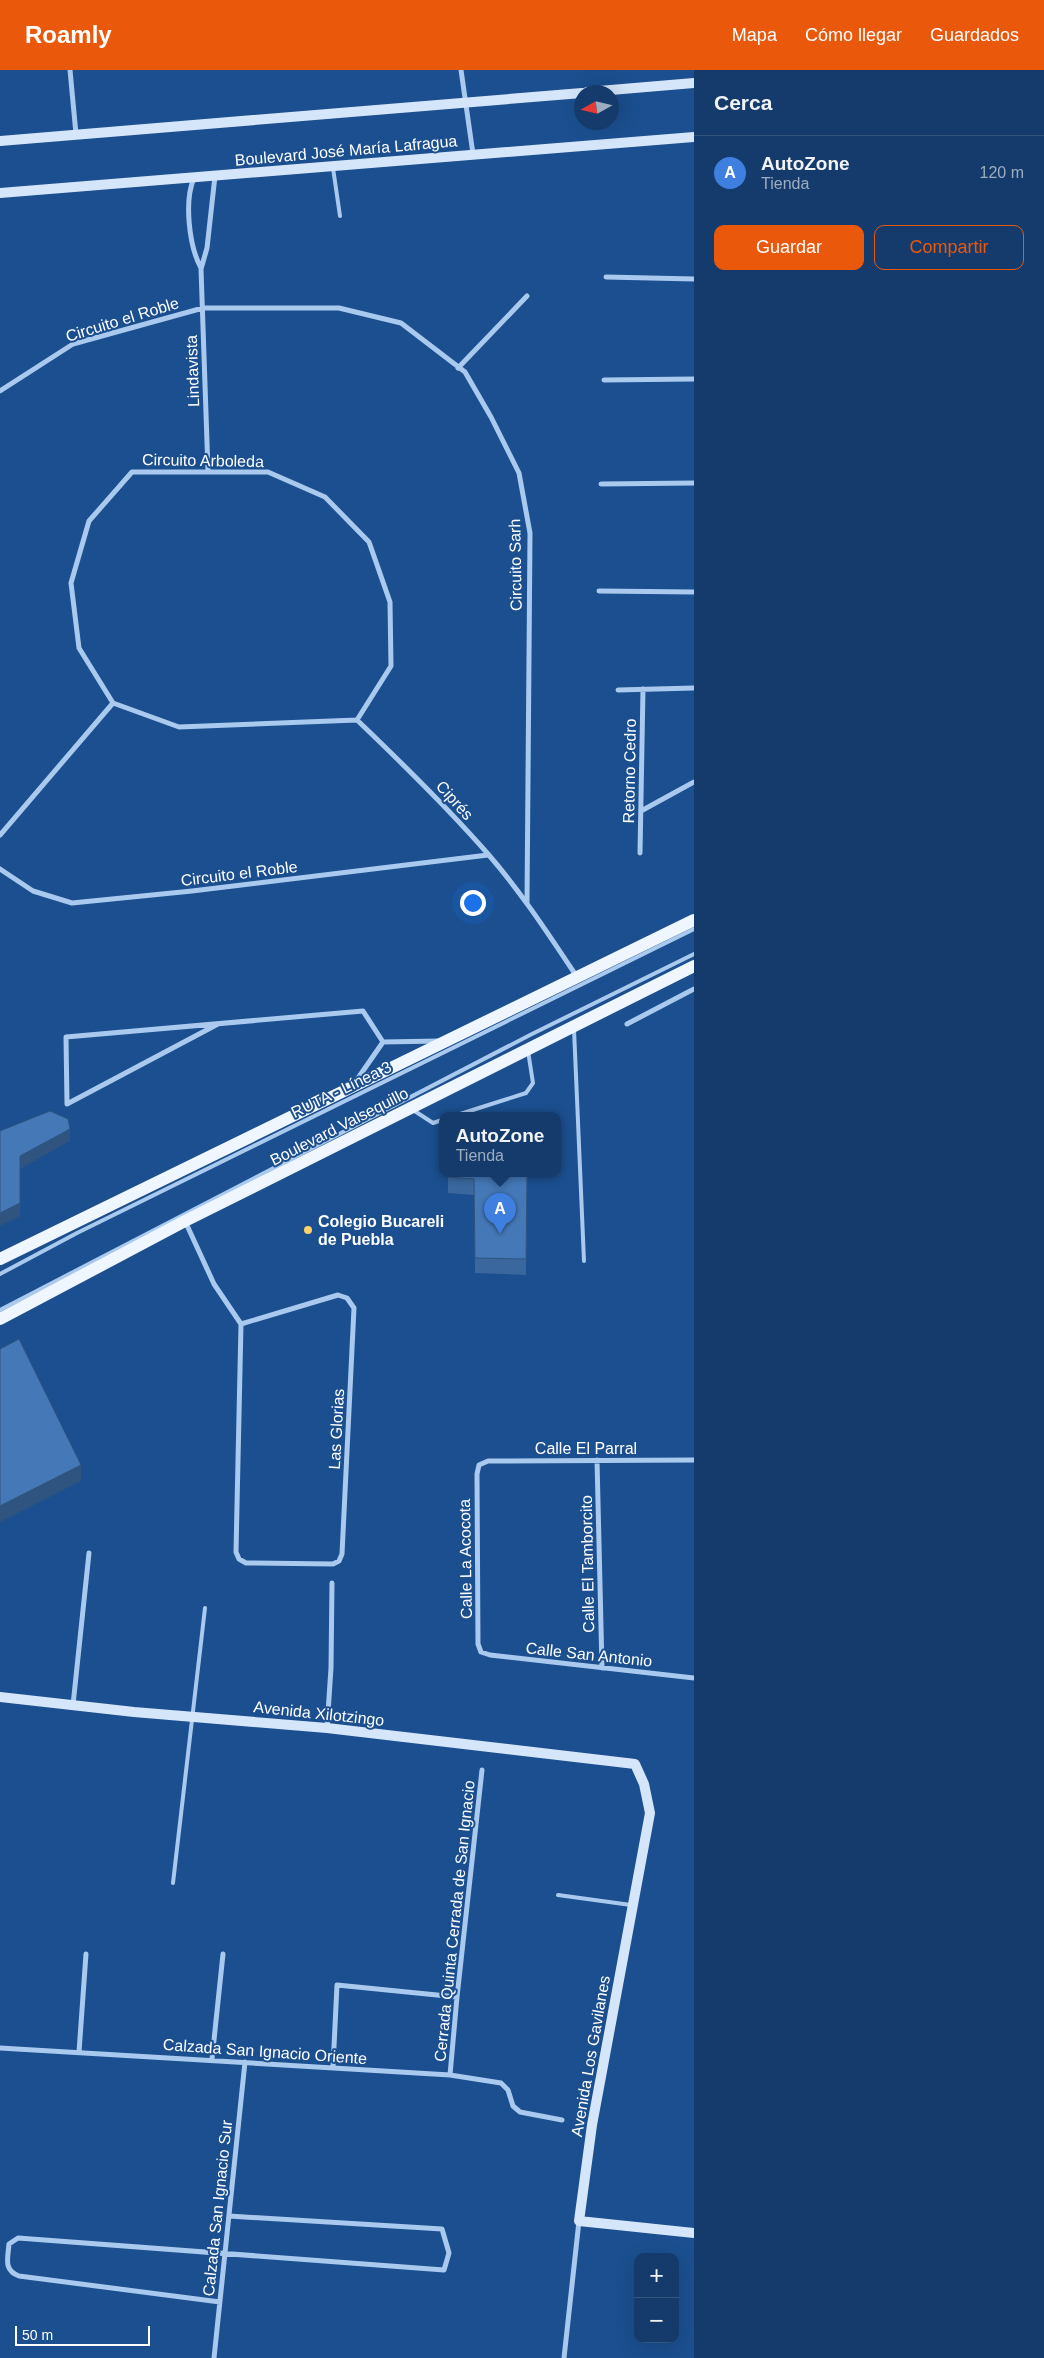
<!DOCTYPE html>
<html lang="es">
<meta charset="utf-8">
<style>
:root{--surface:#143b6b;--page:#1d4271;--text:#f1f3f6;--muted:#9dadc1;--line:#33557e;--accent:#ea580c}
body{margin:0;font-family:Arial,sans-serif;background:var(--page);color:var(--text)}
.controls{position:absolute;right:15px;bottom:15px;display:grid;overflow:hidden;border-radius:10px;box-shadow:0 5px 20px #0002}
.controls button{width:45px;height:45px;display:grid;place-items:center;padding:0;border:0;border-bottom:1px solid var(--line);background:var(--surface);color:var(--text);font:25px sans-serif}
.compass{position:absolute;left:574px;top:15px;width:45px;height:45px;border-radius:50%;background:var(--surface);box-shadow:0 5px 20px #0002;rotate:262deg}
.scale{position:absolute;left:15px;bottom:12px;width:135px;box-sizing:border-box;padding-left:5px;border:2px solid #fff;border-top:0;font-size:14px;line-height:18px;white-space:nowrap;color:#fff;-webkit-text-stroke:4px #1b4f8f;paint-order:stroke}
.you{position:absolute;left:472px;top:832px;width:18px;height:18px;margin:-12px;border:4px solid #fff;border-radius:50%;background:#1a73e8;box-shadow:0 0 0 8px #1a73e833}
.badge{display:grid;place-items:center;width:32px;height:32px;border-radius:50%;background:var(--accent);color:#fff;font-size:16px;font-weight:700}
.pin{position:absolute;translate:-50% -41px;filter:drop-shadow(0 1px 2px #0008)}
.pin::after{content:'';position:absolute;top:26px;width:18px;height:15px;background:inherit;clip-path:polygon(0 0,100% 0,50% 100%)}
.popup{position:absolute;left:439px;top:1042px;width:122px;height:65px;box-sizing:border-box;display:grid;place-content:center;border-radius:10px;background:var(--surface);filter:drop-shadow(0 1px 4px #0005);font-size:16px;white-space:nowrap;color:var(--muted)}
.popup b{font-size:19px;color:var(--text)}
.popup::after{content:'';position:absolute;left:50%;top:100%;margin-left:-10px;border:10px solid transparent;border-top-color:var(--surface)}
.list{margin:0;padding:0;list-style:none}
h2{display:flex;justify-content:space-between;align-items:center;height:65px;margin:0;padding:0 20px;font-size:21px}
h2 small{font-size:16px;font-weight:400;color:var(--muted)}
.list li{display:grid;grid-template-columns:32px 1fr auto;gap:15px;align-items:center;box-sizing:border-box;height:75px;padding:0 20px;border-top:1px solid var(--line)}
.list b{display:block;font-size:19px;white-space:nowrap}
.list p{margin:0;font-size:16px;white-space:nowrap;color:var(--muted)}
.list em{font-size:16px;font-style:normal;color:var(--muted)}
.actions{display:flex;gap:10px;padding:15px 20px}
.actions a{flex:1;padding:11px 0;border:1px solid var(--accent);border-radius:10px;text-align:center;font-size:18px;color:var(--accent)}
.actions .main{background:var(--accent);color:#fff}
.map{position:relative;flex:none;width:694px;height:2288px;overflow:hidden}
header{display:flex;align-items:center;gap:30px;box-sizing:border-box;height:70px;padding:0 25px;background:var(--accent);color:#fff}
header strong{font-size:24px}
nav{display:flex;gap:28px;margin-inline-start:auto;font-size:18px}
main{display:flex}
aside{flex:1;background:var(--surface)}
.map>svg:first-child{display:block}
</style>
<header>
<strong>Roamly</strong>
<nav><a>Mapa</a><a>Cómo llegar</a><a>Guardados</a></nav>
</header>
<main>
<div class="map">
<svg width="694" height="2288" viewBox="0 0 694 2288">
<rect width="100%" height="100%" fill="#1b4f8f"/>
<g fill="none" stroke-linecap="round" stroke-linejoin="round">
<path stroke="#a9c9ee" stroke-width="4" d="M333,98L340,146
M574,959L584,1191
M413,1040L433,1053L442,1050
M457,1045L526,1023L533,1013L528,981
M0,1204L77,1163L694,859
M0,1240L530,965L694,884
M173,1813L205,1538
M558,1825L631,1835"/>
<path stroke="#a9c9ee" stroke-width="5" d="M70,0L76,64
M461,0L473,84
M194,108C184,131 189,176 201,198
M606,207L694,209
M458,298L527,226
M604,310L694,309
M0,321L73,274L203,238H339L401,253L465,302L491,347L519,403L530,463L527,833
M208,401L201,199L207,178L215,106
M132,402H268L325,427L369,472L390,532L391,596L357,650L179,657L113,633L79,578L71,513L89,451Z
M601,414L694,413
M599,521L694,522
M618,620L694,618
M357,650C402,693 447,737 488,784C521,822 549,865 577,907
M641,741L694,712
M0,765L113,633
M640,783L643,619
M0,799L33,821L72,833L192,821L488,785
M218,954L67,1034L66,967L363,941L383,972
M627,954L694,919
M356,1011L383,972L438,971
M185,1151L214,1214L241,1254L236,1482L239,1489L246,1493L333,1494L339,1491L342,1484L354,1238L347,1228L338,1225L241,1254
M597,1390L602,1598
M694,1390L488,1391L479,1395L477,1404L478,1574L481,1582L490,1585L694,1608
M73,1635L89,1483
M327,1658L331,1598L332,1513
M0,1978L450,2005L501,2013L508,2020L513,2036L520,2042L562,2050
M79,1982L86,1884
M212,1989L223,1884
M333,1997L337,1915L457,1927
M450,2005L457,1927L482,1700
M220,2232L19,2206C3,2200 8,2188 9,2174L18,2168L444,2200L449,2183L442,2159L229,2146
M214,2288L245,1992
M564,2288L579,2151"/>
<path stroke="#d6e6fa" stroke-width="10" d="M587,22L694,13
M0,71L582,23
M0,123L694,67
M0,1627L134,1642L327,1658L635,1694L644,1714L650,1743L592,2055L579,2151L694,2163"/>
<path stroke="#f0f6ff" stroke-width="12" d="M0,1189L694,850
M0,1249L185,1151L694,896"/>
</g>
<path fill="#3a679d" d="M448,1103H527L526,1205L475,1203L474,1125L448,1123Z"/>
<path fill="#305480" d="M70,1059V1071L20,1099V1086Z
M20,1133V1146L0,1156V1143Z
M81,1395V1411L0,1452V1436Z"/>
<path fill="#4478b7" stroke="#305480" d="M50,1041L68,1049L70,1059L20,1086V1133L0,1143V1061Z
M528,1043V1045H448V1044Z
M448,1103H527L526,1189L475,1188L474,1109L448,1107Z
M19,1269L81,1395L0,1436V1279Z"/>
<circle fill="#ffd166" stroke="#1b4f8f" stroke-width="2" cx="308" cy="1160" r="5"/>
<g text-anchor="middle" stroke-width="4" stroke-linejoin="round" paint-order="stroke">
<g font-size="16" fill="#fff" stroke="#1b4f8f">
<text transform="translate(346 80) rotate(-5)" y="6">Boulevard José María Lafragua</text>
<text transform="translate(122 249) rotate(-17)" y="6">Circuito el Roble</text>
<text transform="translate(192 301) rotate(-92)" y="6">Lindavista</text>
<text transform="translate(203 390) rotate(1)" y="6">Circuito Arboleda</text>
<text transform="translate(515 495) rotate(-91)" y="6">Circuito Sarh</text>
<text transform="translate(629 701) rotate(-89)" y="6">Retorno Cedro</text>
<text transform="translate(455 730) rotate(48)" y="6">Ciprés</text>
<text transform="translate(239 803) rotate(-7)" y="6">Circuito el Roble</text>
<text transform="translate(341 1019) rotate(-26)" y="6">RUTA - Línea 3</text>
<text transform="translate(339 1056) rotate(-27)" y="6">Boulevard Valsequillo</text>
<text transform="translate(336 1359) rotate(-87)" y="6">Las Glorias</text>
<text x="586" y="1384">Calle El Parral</text>
<text transform="translate(465 1489) rotate(-91)" y="6">Calle La Acocota</text>
<text transform="translate(587 1494) rotate(-91)" y="6">Calle El Tamborcito</text>
<text transform="translate(589 1584) rotate(6)" y="6">Calle San Antonio</text>
<text transform="translate(319 1643) rotate(6)" y="6">Avenida Xilotzingo</text>
<text transform="translate(454 1851) rotate(-84)" y="6">Cerrada Quinta Cerrada de San Ignacio</text>
<text transform="translate(265 1981) rotate(4)" y="6">Calzada San Ignacio Oriente</text>
<text transform="translate(590 1986) rotate(-80)" y="6">Avenida Los Gavilanes</text>
<text transform="translate(217 2138) rotate(-84)" y="6">Calzada San Ignacio Sur</text>
</g>
<g font-size="16" font-weight="bold" fill="#fff" stroke="#1b4f8f" text-anchor="start">
<text x="318" y="1157">Colegio Bucareli<tspan x="318" dy="18">de Puebla</tspan></text>
</g>
</g>
</svg>
<div class="controls">
<button>+</button>
<button>−</button>
</div>
<svg class="compass" viewBox="-18 -18 36 36"><path d="M0-13l5 13h-10z" fill="#e53935"/><path d="M0 13l5-13h-10z" fill="#9dadc1"/></svg>
<div class="scale">50 m</div>
<div class="you"></div>
<div class="pin badge" style="left:500px;top:1164px;background:#3f7fe0">A</div>
<div class="popup"><b>AutoZone</b>Tienda</div>
</div>
<aside>
<h2>Cerca<small></small></h2>
<ul class="list">
<li><span class="badge" style="background:#3f7fe0">A</span><div><b>AutoZone</b><p>Tienda</p></div><em>120 m</em></li>
</ul>
<div class="actions"><a class="main">Guardar</a><a>Compartir</a></div>
</aside>
</main>
